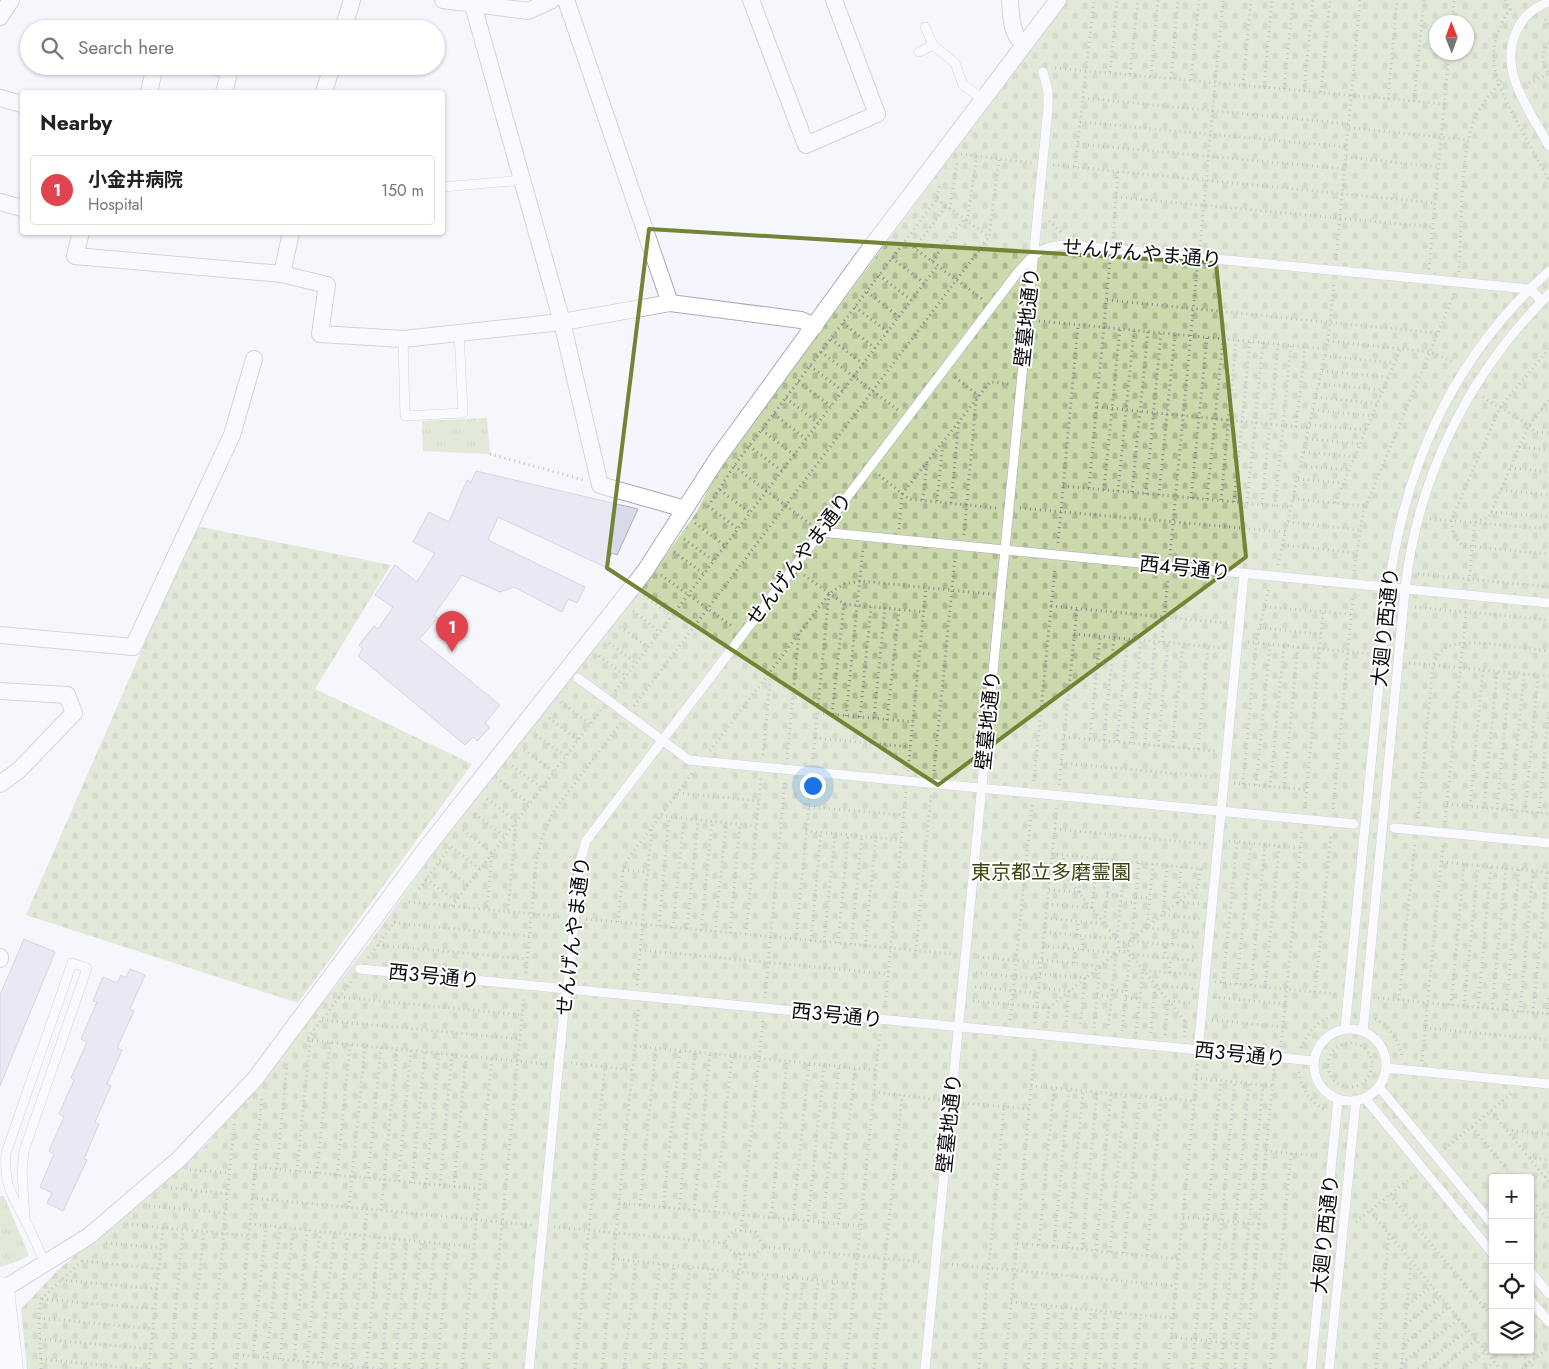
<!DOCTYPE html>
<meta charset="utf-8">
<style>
:root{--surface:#fff;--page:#f2f2f2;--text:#222;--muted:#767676;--line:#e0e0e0;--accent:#ea580c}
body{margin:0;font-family:Jost,"Noto Sans JP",sans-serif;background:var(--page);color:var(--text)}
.controls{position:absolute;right:15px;bottom:15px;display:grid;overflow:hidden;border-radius:5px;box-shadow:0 1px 4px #0004}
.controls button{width:45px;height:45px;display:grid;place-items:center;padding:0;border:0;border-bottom:1px solid var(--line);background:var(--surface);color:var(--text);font:25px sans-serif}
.compass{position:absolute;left:1429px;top:15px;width:45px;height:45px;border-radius:50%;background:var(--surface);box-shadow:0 1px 4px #0004;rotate:359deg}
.you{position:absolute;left:812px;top:785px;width:18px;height:18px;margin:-12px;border:4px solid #fff;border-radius:50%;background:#1a73e8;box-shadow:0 0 0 8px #1a73e833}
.badge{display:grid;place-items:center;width:32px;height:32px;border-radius:50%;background:var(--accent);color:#fff;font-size:16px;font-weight:700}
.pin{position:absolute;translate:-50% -41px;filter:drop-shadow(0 1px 2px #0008)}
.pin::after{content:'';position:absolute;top:26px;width:18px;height:15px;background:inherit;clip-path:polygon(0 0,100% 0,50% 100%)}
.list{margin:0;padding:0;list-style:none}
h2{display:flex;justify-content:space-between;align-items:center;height:65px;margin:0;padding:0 20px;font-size:21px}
h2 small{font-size:16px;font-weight:400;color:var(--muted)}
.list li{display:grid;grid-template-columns:32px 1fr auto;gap:15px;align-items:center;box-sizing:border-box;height:70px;margin:0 10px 10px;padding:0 10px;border:1px solid var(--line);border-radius:5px}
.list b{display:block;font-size:19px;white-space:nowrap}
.list p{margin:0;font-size:16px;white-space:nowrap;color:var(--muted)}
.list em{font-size:16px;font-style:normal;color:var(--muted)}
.icon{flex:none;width:28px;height:28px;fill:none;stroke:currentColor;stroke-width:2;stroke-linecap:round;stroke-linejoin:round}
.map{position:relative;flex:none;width:1549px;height:1369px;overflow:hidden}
.search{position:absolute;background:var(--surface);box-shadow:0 1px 4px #0004;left:20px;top:20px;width:425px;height:55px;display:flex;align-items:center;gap:12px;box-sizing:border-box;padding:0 18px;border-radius:28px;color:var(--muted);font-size:19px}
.panel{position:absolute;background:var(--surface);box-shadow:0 1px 4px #0004;left:20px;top:90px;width:425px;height:145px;border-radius:5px}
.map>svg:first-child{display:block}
</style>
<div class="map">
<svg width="1549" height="1369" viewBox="0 0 1549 1369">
<defs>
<pattern id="cemetery-stones" width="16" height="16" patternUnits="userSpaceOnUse" patternTransform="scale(1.25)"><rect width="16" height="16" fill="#cbd9ac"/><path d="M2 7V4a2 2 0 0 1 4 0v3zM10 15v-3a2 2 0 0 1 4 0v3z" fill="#adb993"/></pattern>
<pattern id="park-tufts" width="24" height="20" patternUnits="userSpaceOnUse" patternTransform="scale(1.25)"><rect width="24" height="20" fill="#cbd9ac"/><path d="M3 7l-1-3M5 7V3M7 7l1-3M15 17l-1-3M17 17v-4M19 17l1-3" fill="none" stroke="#adb993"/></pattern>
</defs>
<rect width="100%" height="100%" fill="#f5f5fd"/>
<path fill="url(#cemetery-stones)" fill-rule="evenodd" d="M1067,0H1549V1369H27L21,1309L58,1270L205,1146L253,1091L368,945L438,847L659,565L696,513L721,465ZM1436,22H1466V52H1436ZM1493,1178H1530V1350H1493Z
M196,526L391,565L315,689L472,764L298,1003L26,915Z"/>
<path fill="url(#park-tufts)" d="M487,418L490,454L423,451L422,421Z
M0,1196H4L29,1255L21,1260L0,1267Z"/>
<path fill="#d8daec" stroke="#aeafc1" d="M476,471L638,509L617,555L612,553L605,567L498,517L488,540L585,587L577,603L568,599L562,612L514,587L500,592L462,575L434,615L438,618L419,639L500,705L485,723L490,727L477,741L473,737L465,745L358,656L363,649L359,645L374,626L378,629L393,607L375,595L395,565L417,582L435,553L413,542L429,512L449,522L467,480L471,482Z
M24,939L55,952L0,1086V995Z
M130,969L145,975L130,1009L134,1011L117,1048L122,1050L107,1084L111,1086L95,1122L99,1124L84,1159L87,1160L63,1211L47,1203L52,1193L40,1187L54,1154L49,1151L64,1117L59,1114L74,1080L71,1078L87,1042L81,1039L97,1002L93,1001L103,977L117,983L121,975L126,978Z"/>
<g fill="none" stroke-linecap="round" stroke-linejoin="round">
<defs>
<path id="lane" d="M1549,2C1533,8 1523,16 1516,32C1498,72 1531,112 1549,146
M925,27L933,45
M919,52L933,45L955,63L963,85L983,99
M442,187L524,180
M403,339L405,416L463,413L459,333
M821,532L1549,603
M578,678L689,760L1354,824
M1394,828L1549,843
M360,969L1314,1061
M1314 1065a36 36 0 1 1 72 0a36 36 0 1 1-72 0Z
M1345,1029L1387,601C1402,471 1450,360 1549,271
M1363,1031L1405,589C1418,476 1468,375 1549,294
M1198,1050L1244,574
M1386,1068L1549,1084
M1379,1087L1493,1225
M1365,1098L1493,1254
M25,1219L22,1171L24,1151L87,968L72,963L6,1153C4,1185 11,1193 25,1220C33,1234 38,1249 45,1263
M1530,1271L1549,1294
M1530,1300L1549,1322
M529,1369L565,999L569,976L580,862L586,841L1018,272C1035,253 1042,245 1069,245L1530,289L1542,301
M925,1369L1048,108V91L1043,72
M1311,1369L1338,1099
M1329,1369L1356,1100"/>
<path id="street" d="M443,0L528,11L552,0
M566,0L670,303
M751,0L806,145L877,114L834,0
M1010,0C1011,17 1011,34 1024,45
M473,5L562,322L600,485L685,509
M0,17L11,0
M343,29L352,0
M211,66L230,70L224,92
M149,92L155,66
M324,92L332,66
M0,98L22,104
M0,202L22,208
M81,232L75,256L282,274L327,285L320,334L403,339L562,322L670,303L801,320L815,326
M282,274L291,232
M0,635L133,647L232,435L254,359
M0,691L67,695L74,713L19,770L0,784
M0,957V959
M2,1290L89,1236L179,1159L255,1079L428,846L645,571L717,459L866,254L1058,0"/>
<path id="secondary" d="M0,1289L2,1290L11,1369"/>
</defs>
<use href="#lane" stroke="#aaabbc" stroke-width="10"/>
<use href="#street" stroke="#aaabbc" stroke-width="18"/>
<use href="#secondary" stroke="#aaabbc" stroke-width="25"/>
<path stroke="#85858c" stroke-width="3" stroke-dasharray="1 4" stroke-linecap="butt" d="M1505,0L1510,9C1482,52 1494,78 1516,120C1527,140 1538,160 1549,181
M1545,19L1549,27
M1452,22L1454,0
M1549,43C1540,54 1543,64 1549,75
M1055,68L1445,104
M1110,72L1117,0
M1130,74L1138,0
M1151,76L1158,0
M1171,78L1178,0
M1191,80L1199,0
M1529,83L1548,74
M1243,85L1251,0
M1264,87L1272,0
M1284,89L1293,0
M1304,91L1313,0
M1321,92L1330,0
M1083,98L1349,124
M1388,99L1397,0
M1414,101L1424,0
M1080,122L1347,147
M1349,128L1469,140
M1078,144L1345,169
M961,154L1032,163
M1346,157L1439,167
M1053,165L1436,203
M1075,167L1094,0
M1116,197L1433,227
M937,199L989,237
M950,209L957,162
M967,221L977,156
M1049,221L1061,232
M1113,238L1118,171
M905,241L982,299
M1200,246L1223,0
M915,248L946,206
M892,258L924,283
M1336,260L1360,0
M932,261L964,219
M1429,269L1449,52
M1459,272C1462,230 1459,156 1475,118C1481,105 1492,91 1502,81
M879,275L911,300
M867,292L899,317
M1107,300L1437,333
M855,307L888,332
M1039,321L1327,349
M843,323L875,348
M831,339L863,364
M1328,341L1430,352L1455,363
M1549,349L1500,407L1451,521C1453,533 1454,540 1465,546L1549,554
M821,352L898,410
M1325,356L1394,363
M810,366L843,391
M1322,371L1388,377
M955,377L979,396
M798,382L831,406
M1319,384L1383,390
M1316,397L1377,404
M1483,397L1529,425L1535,432L1549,433
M786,398L818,423
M1097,407L1309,428
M1313,410L1372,416
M1541,410L1549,411
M774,414L806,439
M1310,425L1366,430
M1296,427L1305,347
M762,430L794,455
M1307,439L1360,444
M749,446L782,471
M1519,447L1549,450
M1304,452L1354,457
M490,454L584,480
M734,466L811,525
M1301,466L1349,470
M1510,468L1549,472
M879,475L909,499L997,508
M1298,479L1343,483
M1063,486L1291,507
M1089,488L1110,260
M720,490L750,513
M1104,490L1120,329
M1501,490L1549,495
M1118,491L1134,330
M1132,492L1148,331
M1146,494L1161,333
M1159,495L1175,334
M1191,498L1207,337
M1207,499L1223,339
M1293,499L1366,506
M923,500L927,463
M1221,500L1236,340
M937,501L943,442
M711,502L734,466L937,199L939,186
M1234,502L1250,341
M951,503L959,421
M1247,503L1263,342
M1335,503L1401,348
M1262,504L1278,344
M708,506L738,529
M1275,506L1291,345
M1020,508L1285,532
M1491,512L1549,517
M1430,519L1549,529
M1288,522L1360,530
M695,523L725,546
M899,529L902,494L990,382L1009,384
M964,535L976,400
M684,539L714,561
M1058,543L1078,325
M1283,545L1356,553
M674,552L704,574
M1170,555L1197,270
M1278,565L1328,341L1334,283
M1354,571L1363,513L1454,294
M1418,574L1549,587
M661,575L733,627
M804,575L844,604L924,612
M1469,581L1475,522L1489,517L1529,425L1549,400
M644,595L672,616
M1051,606L1227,623
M1265,607L1351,614
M1415,607L1549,620
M633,611L660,632
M620,627L648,647
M1260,628L1321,634
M1074,634L1225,648
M1162,642L1168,578
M1248,642L1371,654
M609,643L636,663
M599,656L626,676
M1409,663L1549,676
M615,691L938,265
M561,702L590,724
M634,706L989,237L999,159
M818,713L913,722
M832,714L844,604
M846,716L863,548
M860,717L871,607
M549,718L578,740
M874,718L885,608
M887,720L899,610
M536,735L566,756
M1064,737L1215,751
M815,738L910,747
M1090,739L1100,637
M1104,740L1114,638
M1117,741L1128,639
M1131,743L1141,641
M1145,744L1155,642
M1158,746L1168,643
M1172,747L1183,644
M1198,749L1208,647
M524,750L554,772
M710,751L829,594L844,584L860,581L990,594
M763,755L771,671
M787,759L799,633
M813,759L829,594
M1061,763L1213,777
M512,766L542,788
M908,771L926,587
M934,771L955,558
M500,781L530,804
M1034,781L1055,567
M1234,783L1306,790
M1243,784L1256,643L1269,588
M1059,785L1077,609
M1256,785L1270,644
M1270,787L1284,646
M1284,788L1298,647
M678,793L759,801
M487,799L516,821L508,911
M1447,804L1549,814
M1470,806L1483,670
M809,807L904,815
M1305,808L1323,612
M1484,808L1497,671
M1333,809L1353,597
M1497,809L1510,673
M1511,810L1524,674
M1525,812L1538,675
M1539,813L1549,709
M475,814L505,837
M661,816L756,826
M1418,818L1433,665C1436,658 1440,650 1447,647C1466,637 1526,649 1549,651
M1445,822L1466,612
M1055,829L1206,844
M463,830L492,853L487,909
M806,831L901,840
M1229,841L1301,848
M451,847L480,869
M1052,854L1203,869
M1442,862L1548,872
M439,863L468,885
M1139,863L1131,941L1197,947
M1153,864L1147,928L1199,933
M1167,866L1163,915L1200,919
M1181,867L1178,902L1201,904
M1200,869L1198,886H1201
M623,870L648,872
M1050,871L1062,872L1064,855
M1062,872L1117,939
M426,879L456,901
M419,889L451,846
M1049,890L1079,892L1082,857
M1107,894L1122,896
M1136,897L1150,898
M409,902L563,917
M1121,902L1135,903
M1047,904L1092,908L1097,859
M452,906L601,710
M1046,918L1104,924L1111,860
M586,919L953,954
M618,922L623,870L628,859L694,771
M394,923L529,936
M659,926L669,817
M673,928L684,819
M687,929L698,820
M701,930L712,822
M715,932L726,823
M1045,932L1117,939L1125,861
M730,933L740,824
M746,934L761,778
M1077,935L1078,921
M796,939L811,783
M811,941L821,832
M824,942L835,834
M838,943L848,835
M1129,943L1119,942L1118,951L1128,952L1130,941L1198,886
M851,944L862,836
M1172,944L1173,930
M378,945L527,959
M865,946L876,838
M1043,946L1116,953L1108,1029
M640,950L888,974
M1082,950L1083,936
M916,951L931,795
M1130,954L1185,1021
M978,957L1041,963
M368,958L396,920
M1164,958L1166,944
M1042,960L1100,966L1094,1028
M1074,963L1075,949
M526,973L536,864L542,837L555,809L621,723
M976,973L1040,979
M1169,973L1171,958
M1040,974L1085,978L1080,1027
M1215,982L1336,994
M1223,983L1237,842
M1237,984L1251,843
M637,985L652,827
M1251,985L1265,845
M975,987L1038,993
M1265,987L1279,846
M1039,988L1069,991L1066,1025
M1112,990L1126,992
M1315,992L1331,833
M1097,995L1112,997
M339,997L522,1015
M1214,997L1286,1004
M765,998L785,780
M1126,998L1140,999
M1378,998L1549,1014
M1399,1000L1415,841
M973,1001L1049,1008L1047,1023
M1451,1005L1464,864
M1464,1006L1478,865
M885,1007L906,792
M1049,1008L1116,953
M1478,1008L1491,866
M1492,1009L1506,868
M1506,1010L1519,869
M1520,1012L1533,871
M1533,1013L1547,872
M1547,1014L1549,997
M1375,1019C1390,1027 1400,1042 1402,1058
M322,1020L520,1039
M1010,1020L1032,805
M1212,1020L1284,1027
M1035,1023L1057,806
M1425,1028L1549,1040
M1122,1031L1130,954L1196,961
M1136,1033L1143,970L1195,975
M1151,1033L1155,985L1193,989
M1165,1035L1168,1001L1190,1003
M1184,1037L1186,1021
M308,1038L353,979
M307,1040L547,1064
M1328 1065a22 22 0 1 1 44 0a22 22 0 1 1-44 0Z
M635,1046L876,1070
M1281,1047L1302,831
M1301,1048C1307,1032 1319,1020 1335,1015
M1422,1061L1443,843
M571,1063L632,1070
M1299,1072C1301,1088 1310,1102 1325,1110
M1196,1078L1272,1086
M1031,1086L1194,1101
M874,1092L940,1100
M963,1103L1029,1109
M1491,1111L1549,1182
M1472,1127L1514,1178
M1507,1130L1549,1134
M1445,1149L1513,1092
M1266,1151L1320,1156
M1530,1158L1549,1160
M255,1167L479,1189
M277,1169L287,1064
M190,1170L230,1173
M297,1171L310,1040
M317,1173L330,1042
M337,1175L350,1044
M1545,1177L1549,1173
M368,1178L381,1047
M398,1181L411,1050
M412,1183L425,1052
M426,1184L439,1053
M440,1185L452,1054
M454,1187L466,1056
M171,1188L228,1194
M1390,1195L1493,1318
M252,1198L533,1225
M1530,1198L1549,1220
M619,1203L861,1226
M640,1205L656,1048
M149,1206L226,1213
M349,1207L365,1046
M663,1207L680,1051
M679,1209L695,1052
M381,1210L397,1049
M694,1210L710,1054
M1370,1211L1500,1369
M715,1212L732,1056
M1183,1217L1259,1224
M771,1218L787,1061
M793,1220L809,1063
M808,1221L824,1065
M1356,1222L1413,1176
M823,1223L839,1066
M127,1224L249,1236
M250,1224L474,1247
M838,1224L855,1068
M554,1227L724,1243L733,1253L754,1255L764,1247L756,1232L734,1230L724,1243
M741,1231L763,1020
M106,1243L161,1248
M1017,1243L1179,1259
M1039,1245L1054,1088
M1054,1246L1069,1089
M764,1247L923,1262
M1068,1248L1083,1091
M1082,1249L1097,1092
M1096,1250L1111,1093
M1110,1252L1125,1095
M1124,1253L1140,1096
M1147,1255L1161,1098
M613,1259L855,1284
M82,1261L159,1269
M947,1264L1176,1286
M61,1280L157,1289
M42,1299L155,1309
M1011,1302L1173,1318
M1408,1305L1432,1286
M39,1318L154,1329
M1406,1324L1441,1297
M1171,1337L1238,1344
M40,1339L152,1349
M1404,1344L1449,1307
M1519,1350L1535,1369
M238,1355L378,1369
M253,1356L266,1226
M267,1358L280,1228
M41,1359L142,1369
M280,1359L293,1229
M294,1360L307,1230
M307,1362L320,1232
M321,1363L334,1233
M1402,1363L1459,1319
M335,1364L348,1235
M366,1368L379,1238
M41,1369L39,1318L41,1299L82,1261
M149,1369L163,1228
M170,1369L183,1230
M190,1369L204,1231
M211,1369L234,1124
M236,1369L262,1095
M351,1369L367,1209
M381,1369L394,1239
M395,1369L407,1241
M409,1369L421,1242
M422,1369L435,1243
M437,1369L449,1245
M462,1369L492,1058
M488,1369L524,996
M575,1369L605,1067
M602,1369L639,1006
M624,1369L636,1262
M648,1369L660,1264
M664,1369L674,1265
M679,1369L690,1267
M701,1369L711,1269
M729,1369L741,1254
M756,1369L766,1275
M779,1369L789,1277
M794,1369L803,1279
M809,1369L818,1280
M825,1369L834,1282
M846,1369L880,1031
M874,1369L902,1095
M979,1369L1004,1107
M1005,1369L1035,1046
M1028,1369L1034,1304
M1043,1369L1049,1306
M1057,1369L1063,1307
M1071,1369L1077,1309
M1085,1369L1091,1310
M1099,1369L1105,1311
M1114,1369L1119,1313
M1135,1369L1141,1315
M1168,1369L1198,1061
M1192,1369L1221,1081
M1207,1369L1235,1083
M1221,1369L1249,1084
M1235,1369L1263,1085
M1245,1369L1274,1069
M1270,1369L1291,1153
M1376,1369L1389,1234
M1401,1369L1411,1262
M1418,1369L1468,1330
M1440,1369L1476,1340
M1463,1369L1486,1351
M1486,1369L1494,1362
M1522,1369L1549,1347"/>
<use href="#lane" stroke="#fff" stroke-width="9"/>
<use href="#street" stroke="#fff" stroke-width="16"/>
<use href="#secondary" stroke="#fff" stroke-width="24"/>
</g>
<path d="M0 0H1549V1369H0ZM649,229L1216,263L1246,557L938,785L607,568Z" fill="#f5f5fd" fill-opacity=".55" fill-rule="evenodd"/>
<path fill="none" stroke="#718535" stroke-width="4" stroke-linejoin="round" d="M649,229L1216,263L1246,557L938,785L607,568Z"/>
<g text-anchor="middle" stroke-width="4" stroke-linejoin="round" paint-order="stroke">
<g font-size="20" fill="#0b0c11" stroke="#fff">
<text transform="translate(1142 253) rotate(5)" y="7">せんげんやま通り</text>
<text transform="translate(1027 317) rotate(-84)" y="7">壁墓地通り</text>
<text transform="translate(799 559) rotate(-53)" y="7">せんげんやま通り</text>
<text transform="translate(1185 568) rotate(6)" y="7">西４号通り</text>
<text transform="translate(1385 627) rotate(-84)" y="7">大廻り西通り</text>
<text transform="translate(988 720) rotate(-84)" y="7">壁墓地通り</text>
<text transform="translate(573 936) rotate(-83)" y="7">せんげんやま通り</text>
<text transform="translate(434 976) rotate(6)" y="7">西３号通り</text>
<text transform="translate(837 1015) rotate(6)" y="7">西３号通り</text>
<text transform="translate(1240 1054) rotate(6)" y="7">西３号通り</text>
<text transform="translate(949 1123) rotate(-84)" y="7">壁墓地通り</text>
<text transform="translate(1325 1234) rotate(-84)" y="7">大廻り西通り</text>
</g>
<g font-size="20" fill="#394511" stroke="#fff">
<text x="1051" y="879">東京都立多磨霊園</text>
</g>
</g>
</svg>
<div class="controls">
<button>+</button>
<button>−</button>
<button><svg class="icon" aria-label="locate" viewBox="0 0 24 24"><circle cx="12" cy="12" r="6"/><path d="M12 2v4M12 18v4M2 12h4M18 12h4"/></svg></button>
<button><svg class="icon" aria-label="layers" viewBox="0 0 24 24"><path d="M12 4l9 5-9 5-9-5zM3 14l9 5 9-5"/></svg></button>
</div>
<svg class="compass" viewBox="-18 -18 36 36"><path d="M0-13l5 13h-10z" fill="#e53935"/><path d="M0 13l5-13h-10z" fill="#767676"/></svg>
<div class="you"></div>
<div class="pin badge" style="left:452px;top:652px;background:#e0444e">1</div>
<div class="search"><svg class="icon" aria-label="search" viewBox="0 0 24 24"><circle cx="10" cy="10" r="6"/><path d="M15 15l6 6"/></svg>Search here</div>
<section class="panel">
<h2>Nearby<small></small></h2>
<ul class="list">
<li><span class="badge" style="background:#e0444e">1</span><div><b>小金井病院</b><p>Hospital</p></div><em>150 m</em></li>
</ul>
</section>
</div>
